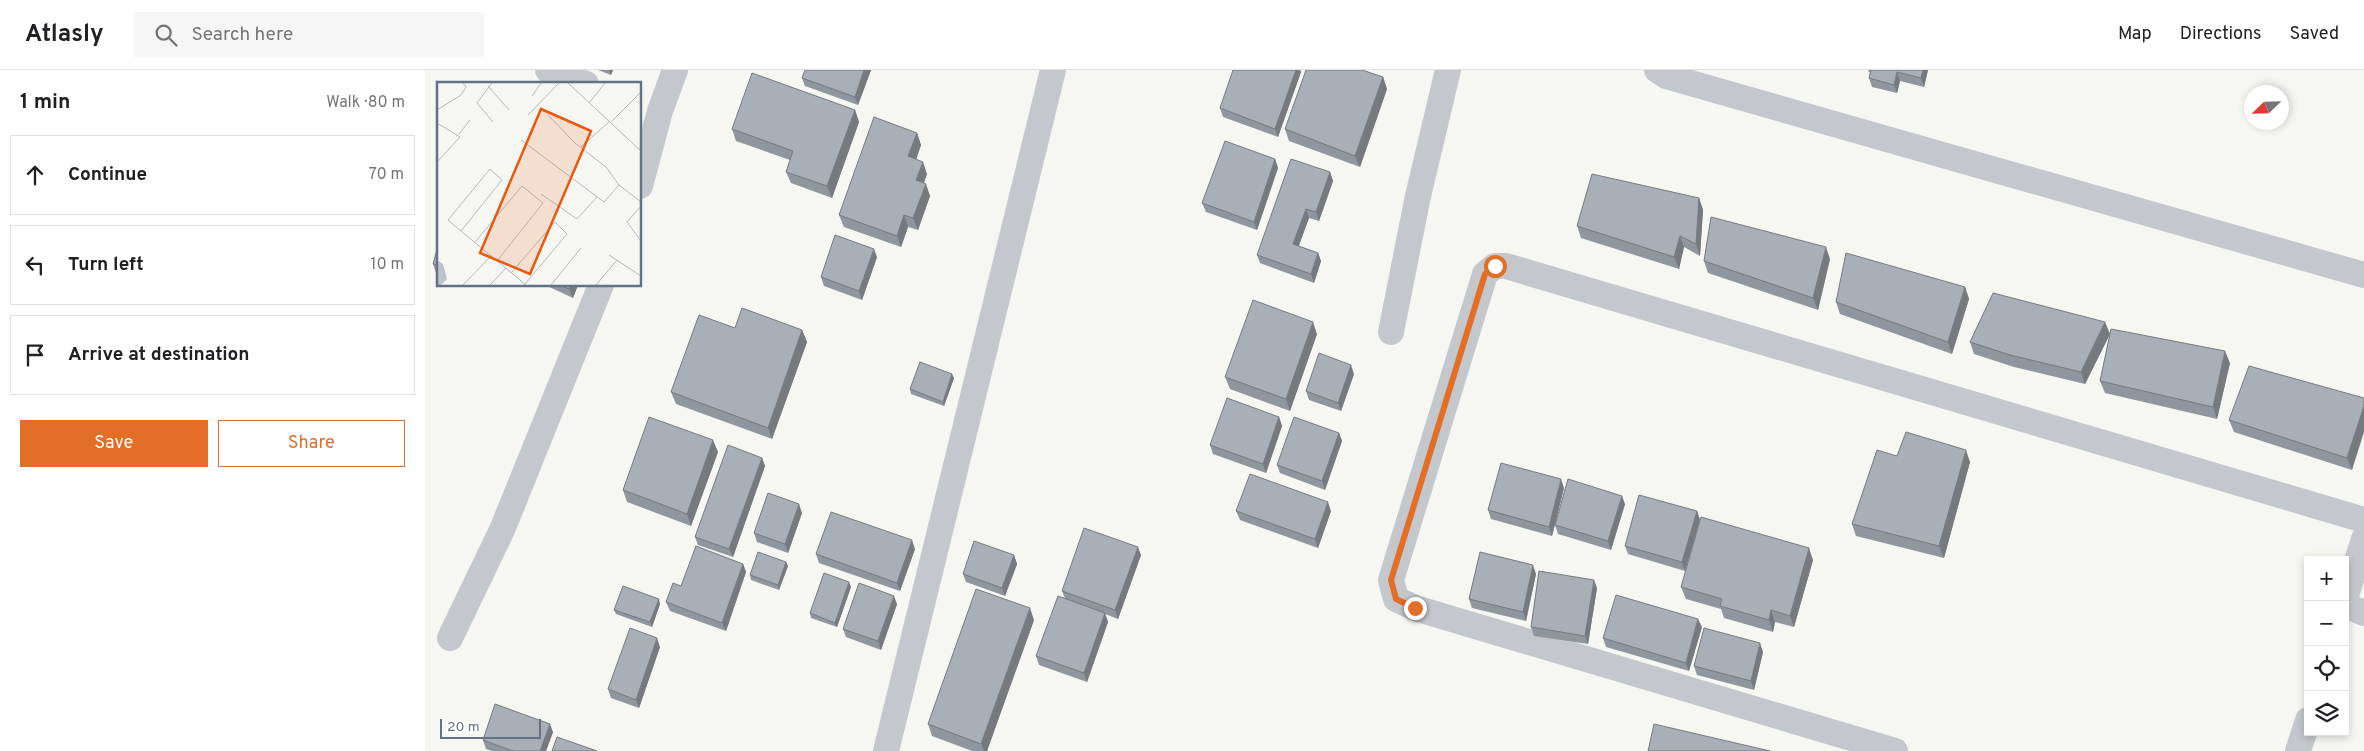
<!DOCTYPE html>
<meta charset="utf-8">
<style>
:root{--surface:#fff;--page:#f6f6f6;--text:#202124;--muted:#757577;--line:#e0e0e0;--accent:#e36e27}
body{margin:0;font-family:Overpass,sans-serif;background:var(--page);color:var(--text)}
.controls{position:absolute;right:15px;bottom:15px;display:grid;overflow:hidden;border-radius:0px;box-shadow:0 2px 8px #0003}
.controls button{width:45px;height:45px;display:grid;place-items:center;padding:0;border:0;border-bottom:1px solid var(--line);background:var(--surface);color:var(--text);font:25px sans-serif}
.compass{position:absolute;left:1819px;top:15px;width:45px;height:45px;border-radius:50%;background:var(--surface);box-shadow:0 2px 8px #0003;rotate:247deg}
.scale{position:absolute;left:15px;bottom:12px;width:101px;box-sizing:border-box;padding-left:5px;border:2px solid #657284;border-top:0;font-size:14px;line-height:18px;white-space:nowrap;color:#657284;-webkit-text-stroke:4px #fff;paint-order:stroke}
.stop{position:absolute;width:15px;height:15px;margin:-11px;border:4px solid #e36e27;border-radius:50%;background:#fff}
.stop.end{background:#e36e27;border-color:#fff;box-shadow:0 1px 5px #0008}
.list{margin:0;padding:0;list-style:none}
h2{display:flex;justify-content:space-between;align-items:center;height:65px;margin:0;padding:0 20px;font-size:21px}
h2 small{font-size:16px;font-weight:400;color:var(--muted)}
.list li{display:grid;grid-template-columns:32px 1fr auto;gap:15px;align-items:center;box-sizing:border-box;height:80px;margin:0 10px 10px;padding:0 10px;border:1px solid var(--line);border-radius:0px}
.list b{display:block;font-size:19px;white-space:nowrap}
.list em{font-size:16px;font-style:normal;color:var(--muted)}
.actions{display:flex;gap:10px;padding:15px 20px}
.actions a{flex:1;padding:11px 0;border:1px solid var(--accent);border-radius:0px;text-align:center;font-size:18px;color:var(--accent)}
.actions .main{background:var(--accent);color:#fff}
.icon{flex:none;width:28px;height:28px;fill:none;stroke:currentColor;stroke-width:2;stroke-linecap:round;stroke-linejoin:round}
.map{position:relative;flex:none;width:1939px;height:681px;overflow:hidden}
header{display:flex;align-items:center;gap:30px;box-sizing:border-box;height:70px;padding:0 25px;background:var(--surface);border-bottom:1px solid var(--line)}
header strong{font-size:24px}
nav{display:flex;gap:28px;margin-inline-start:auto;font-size:18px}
.search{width:350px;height:45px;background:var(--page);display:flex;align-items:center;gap:12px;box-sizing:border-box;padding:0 18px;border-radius:0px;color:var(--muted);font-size:19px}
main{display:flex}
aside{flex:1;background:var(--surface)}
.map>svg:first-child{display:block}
</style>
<header>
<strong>Atlasly</strong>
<div class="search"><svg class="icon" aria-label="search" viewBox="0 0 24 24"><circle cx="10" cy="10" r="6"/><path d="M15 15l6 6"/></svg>Search here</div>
<nav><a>Map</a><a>Directions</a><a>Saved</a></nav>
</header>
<main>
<aside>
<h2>1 min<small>Walk · 80 m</small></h2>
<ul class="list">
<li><svg class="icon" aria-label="ahead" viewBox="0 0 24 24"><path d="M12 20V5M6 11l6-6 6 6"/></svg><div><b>Continue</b></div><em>70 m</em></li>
<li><svg class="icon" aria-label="left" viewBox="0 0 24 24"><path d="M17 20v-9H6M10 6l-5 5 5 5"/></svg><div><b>Turn left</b></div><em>10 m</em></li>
<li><svg class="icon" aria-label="arrive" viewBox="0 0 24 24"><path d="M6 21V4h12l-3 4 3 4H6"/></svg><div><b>Arrive at destination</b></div></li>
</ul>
<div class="actions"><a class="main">Save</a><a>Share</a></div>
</aside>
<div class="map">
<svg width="1939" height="681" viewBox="0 0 1939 681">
<rect width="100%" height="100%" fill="#f6f6f3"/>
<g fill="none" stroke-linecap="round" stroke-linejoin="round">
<path stroke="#c4c7cb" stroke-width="26" d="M123,0L161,14
M1232,0L1241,6L1939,205
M215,116L235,41L250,0
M966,262L993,126L1023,0
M1920,529L1939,469
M1920,535L1939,543
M25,568L77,460L176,215
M461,681L628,0
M1470,681L990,538L971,529L966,510L1060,204L1070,196H1081L1939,450
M1873,681L1883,650"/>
</g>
<path fill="#90969d" d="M173,0H188L186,5Z
M380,0H446L433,35L380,16L377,8Z
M871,0H875L876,2L853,67L798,47L795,38Z
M1443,0H1503L1499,17L1475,11L1472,23L1447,17L1444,8L1445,2H1444Z
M958,7L962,19L935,97L864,71L860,59Z
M430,40L434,52L407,128L366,113L361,102L365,90L311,71L307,59Z
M492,63L496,75L491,89L502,104L499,113L505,126L493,160L483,157L476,177L419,157L414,145Z
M850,89L853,98L832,160L781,142L777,133Z
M905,102L908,111L894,151L884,148L874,176L893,183L896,191L889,213L835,193L832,185Z
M1274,128L1278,140L1275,186L1259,177L1254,199L1156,168L1152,156Z
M14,172V203H11L8,194Z
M452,187L437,230L399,216L396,207Z
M1405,189L1393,240L1283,203L1279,191Z
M120,215H153L148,228Z
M1540,217L1544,229L1527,284L1415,244L1411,232Z
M310,258L377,260L382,272L347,369L251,334L246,322Z
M892,264L865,341L805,319L800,307Z
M1685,264L1660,314L1589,297L1549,284L1545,272Z
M1805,293L1792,349L1680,323L1675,311Z
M929,304L916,341L884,330L881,321Z
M529,308L519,336L486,324L485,319Z
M1939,328L1927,400L1809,362L1804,350Z
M854,347L857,356L841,403L788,384L785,375Z
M914,363L917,371L900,420L855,403L852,395Z
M293,382L266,456L202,432L198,420Z
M1472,386L1545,392L1519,488L1431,466L1427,454Z
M337,388L340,396L308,487L273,475L270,467Z
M1139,418L1127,466L1066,449L1063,440Z
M1200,434L1186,480L1133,464L1130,455Z
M811,441H906L893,478L815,450Z
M1272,441L1275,450L1260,501L1203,484L1200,476Z
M377,443L363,483L332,472L329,463Z
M490,479L475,521L394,493L391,484Z
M589,485L592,494L580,526L541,512L538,504Z
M716,485L693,549L680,544L683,552L662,612L614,595L611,586L640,528L637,521Z
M1388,490L1369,557L1350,552L1348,562L1299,548L1296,539L1261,529L1256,517Z
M361,492L363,496L354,520L326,510L325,505Z
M318,494L321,502L301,561L245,541L241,532Z
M1111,504L1101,551L1047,538L1044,529Z
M426,517L412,557L386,548L385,543Z
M1172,518L1163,574L1109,566L1106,557Z
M235,534L227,557L191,544L189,540Z
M472,534L456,580L421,567L418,559Z
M609,550L562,681H547L507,666L503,654Z
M1277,557L1264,601L1181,577L1178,568Z
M235,577L214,638L186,628L183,619Z
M1338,582L1329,620L1272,605L1269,596Z
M128,662L121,681H67L61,679L58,670Z"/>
<path fill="#767a7f" d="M184,0H188L186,5Z
M439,0H446L433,35L430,27Z
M871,0H875L876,2L853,67L850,59Z
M1498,0H1503L1499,17L1496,8Z
M1472,2L1475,11L1472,23L1469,15Z
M958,7L962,19L935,97L930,86Z
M430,40L434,52L407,128L402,116Z
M492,63L496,75L488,98L483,86Z
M850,89L853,98L832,160L829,152Z
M498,92L502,104L495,122L491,110Z
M905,102L908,111L894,151L891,142Z
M501,114L505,126L493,160L488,148Z
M1274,128L1278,140L1275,186L1271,174Z
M881,139L884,148L871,182L868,174Z
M479,145L483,157L476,177L472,166Z
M1255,166L1259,177L1254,199L1249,187Z
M1401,177L1405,189L1393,240L1388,228Z
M449,179L452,187L437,230L434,221Z
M893,183L896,191L889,213L886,204Z
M146,215H153L148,228L144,219Z
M1540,217L1544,229L1527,284L1523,272Z
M888,252L892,264L865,341L861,329Z
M1680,252L1685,264L1660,314L1656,302Z
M377,260L382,272L347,369L343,358Z
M1800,281L1805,293L1792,349L1788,337Z
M926,295L929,304L916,341L913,333Z
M527,304L529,308L519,336L518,332Z
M1939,336V362L1927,400L1922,388Z
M854,347L857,356L841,403L838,394Z
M914,363L917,371L900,420L897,411Z
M288,370L293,382L266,456L262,444Z
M1541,380L1545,392L1519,488L1514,476Z
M337,388L340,396L308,487L304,479Z
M1136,409L1139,418L1127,466L1124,457Z
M1197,426L1200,434L1186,480L1183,471Z
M903,432L906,441L893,478L890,469Z
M374,434L377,443L363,483L360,474Z
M1272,441L1275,450L1260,501L1257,492Z
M487,470L490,479L475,521L472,513Z
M713,477L716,485L693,549L690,540Z
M1384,478L1388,490L1369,557L1365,546Z
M589,485L592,494L580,526L577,518Z
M361,492L363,496L354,520L353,515Z
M318,494L321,502L301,561L297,553Z
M1108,495L1111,504L1101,551L1098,542Z
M1169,510L1172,518L1163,574L1160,566Z
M424,512L426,517L412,557L410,553Z
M469,526L472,534L456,580L453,571Z
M234,529L235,534L227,557L225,552Z
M605,538L609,550L562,681H559L556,674Z
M1346,540L1350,552L1348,562L1344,550Z
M680,543L683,552L662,612L659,603Z
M1273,549L1277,557L1264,601L1261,593Z
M232,568L235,577L214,638L211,630Z
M1335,573L1338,582L1329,620L1326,611Z
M125,654L128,662L121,681H115Z"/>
<path fill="#a8afb6" stroke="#767a7f" d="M380,0H439L430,27L377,8Z
M808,0H871L850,59L795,38Z
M881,0H937L958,7L930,86L860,59Z
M1446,0H1498L1496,8L1472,2L1469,15L1444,8Z
M327,3L430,40L402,116L361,102L368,81L307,59Z
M449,47L492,63L483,86L498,92L491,110L501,114L488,148L479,145L472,166L414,145Z
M800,71L850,89L829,152L777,133Z
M866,89L905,102L891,142L881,139L868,174L893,183L886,204L832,185Z
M1167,104L1274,128L1271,174L1255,166L1249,187L1152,156Z
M1286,147L1401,177L1388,228L1279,191Z
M410,165L449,179L434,221L396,207Z
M14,172V196L8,194Z
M1421,183L1540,217L1523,272L1411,232Z
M135,215H146L144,219Z
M1568,223L1680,252L1656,302L1585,285L1545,272Z
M828,230L888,252L861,329L800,307Z
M317,238L377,260L343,358L246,322L274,245L310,258Z
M1686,259L1800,281L1788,337L1675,311Z
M894,283L926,295L913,333L881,321Z
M495,292L527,304L518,332L485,319Z
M1824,296L1939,328V336L1922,388L1804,350Z
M802,328L854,347L838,394L785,375Z
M224,347L288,370L262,444L198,420Z
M869,347L914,363L897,411L852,395Z
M1481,362L1541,380L1514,476L1427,454L1452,380L1472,386Z
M303,375L337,388L304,479L270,467Z
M1076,393L1136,409L1124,457L1063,440Z
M825,404L903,432L890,469L811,441Z
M1143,409L1197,426L1183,471L1130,455Z
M343,423L374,434L360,474L329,463Z
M1214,425L1272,441L1257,492L1200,476Z
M406,442L487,470L472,513L391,484Z
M1276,447L1384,478L1365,546L1346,540L1344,550L1295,536L1297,529L1256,517Z
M659,458L713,477L690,540L637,521Z
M549,471L589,485L577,518L538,504Z
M271,476L318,494L297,553L241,532L248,513L256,516Z
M333,482L361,492L353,515L325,505Z
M1055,482L1108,495L1098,542L1044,529Z
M1114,501L1169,510L1160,566L1106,557Z
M399,503L424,512L410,553L385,543Z
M434,513L469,526L453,571L418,559Z
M198,516L234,529L225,552L189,540Z
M551,519L605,538L556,674L503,654Z
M1191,525L1273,549L1261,593L1178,568Z
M633,526L680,543L659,603L611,586Z
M205,558L232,568L211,630L183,619Z
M1279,558L1335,573L1326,611L1269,596Z
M70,634L125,654L115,681H88L58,670Z
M1229,654L1345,681H1223Z
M132,667L172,681H127Z"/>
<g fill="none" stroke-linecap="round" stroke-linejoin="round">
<path stroke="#e36e27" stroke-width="6" d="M990,538L971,529L966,510L1060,204L1070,196"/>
</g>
<g transform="translate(12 12)">
<rect width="204" height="204" fill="#f6f6f3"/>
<path d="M0,178L6,182L10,197L4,203H0Z" fill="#bbc4ca"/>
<path fill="none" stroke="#b3b9c0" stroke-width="1" d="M55,1L40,21L56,40M131,1L204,69M51,4L72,28M95,14L104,1M152,21L168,1M0,28L24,13L29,5L26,1M91,33L122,1M111,33L138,61L169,85L182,103L204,120M174,40L204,10M0,41L23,55L0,80M22,52L33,38M84,58L167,120L182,103M144,65L173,39M104,112L140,137L160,115M204,124L190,140L204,159M24,149L65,98L53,87L11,138L12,139L89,203M38,160L85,104L106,121L60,179M172,173L204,194M74,191L118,140L130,152L88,202M26,203L54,174M53,203L69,186M114,203L144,166M159,203L180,178"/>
<path fill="#e8590c" fill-opacity="0.15" stroke="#e8590c" stroke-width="2.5" d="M104,27L154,49L93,192L43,171Z"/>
<rect width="204" height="204" fill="none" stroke="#657284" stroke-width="2.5"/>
</g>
</svg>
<div class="controls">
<button>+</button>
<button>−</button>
<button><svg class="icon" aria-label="locate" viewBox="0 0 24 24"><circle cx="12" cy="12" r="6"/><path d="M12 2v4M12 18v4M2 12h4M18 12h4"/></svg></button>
<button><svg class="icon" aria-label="layers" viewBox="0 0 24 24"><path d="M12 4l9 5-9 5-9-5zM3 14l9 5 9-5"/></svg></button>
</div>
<svg class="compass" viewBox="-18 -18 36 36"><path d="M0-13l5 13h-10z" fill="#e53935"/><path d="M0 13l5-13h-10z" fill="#757577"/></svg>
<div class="scale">20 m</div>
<div class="stop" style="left:1070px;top:196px"></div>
<div class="stop end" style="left:990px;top:538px"></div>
</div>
</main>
